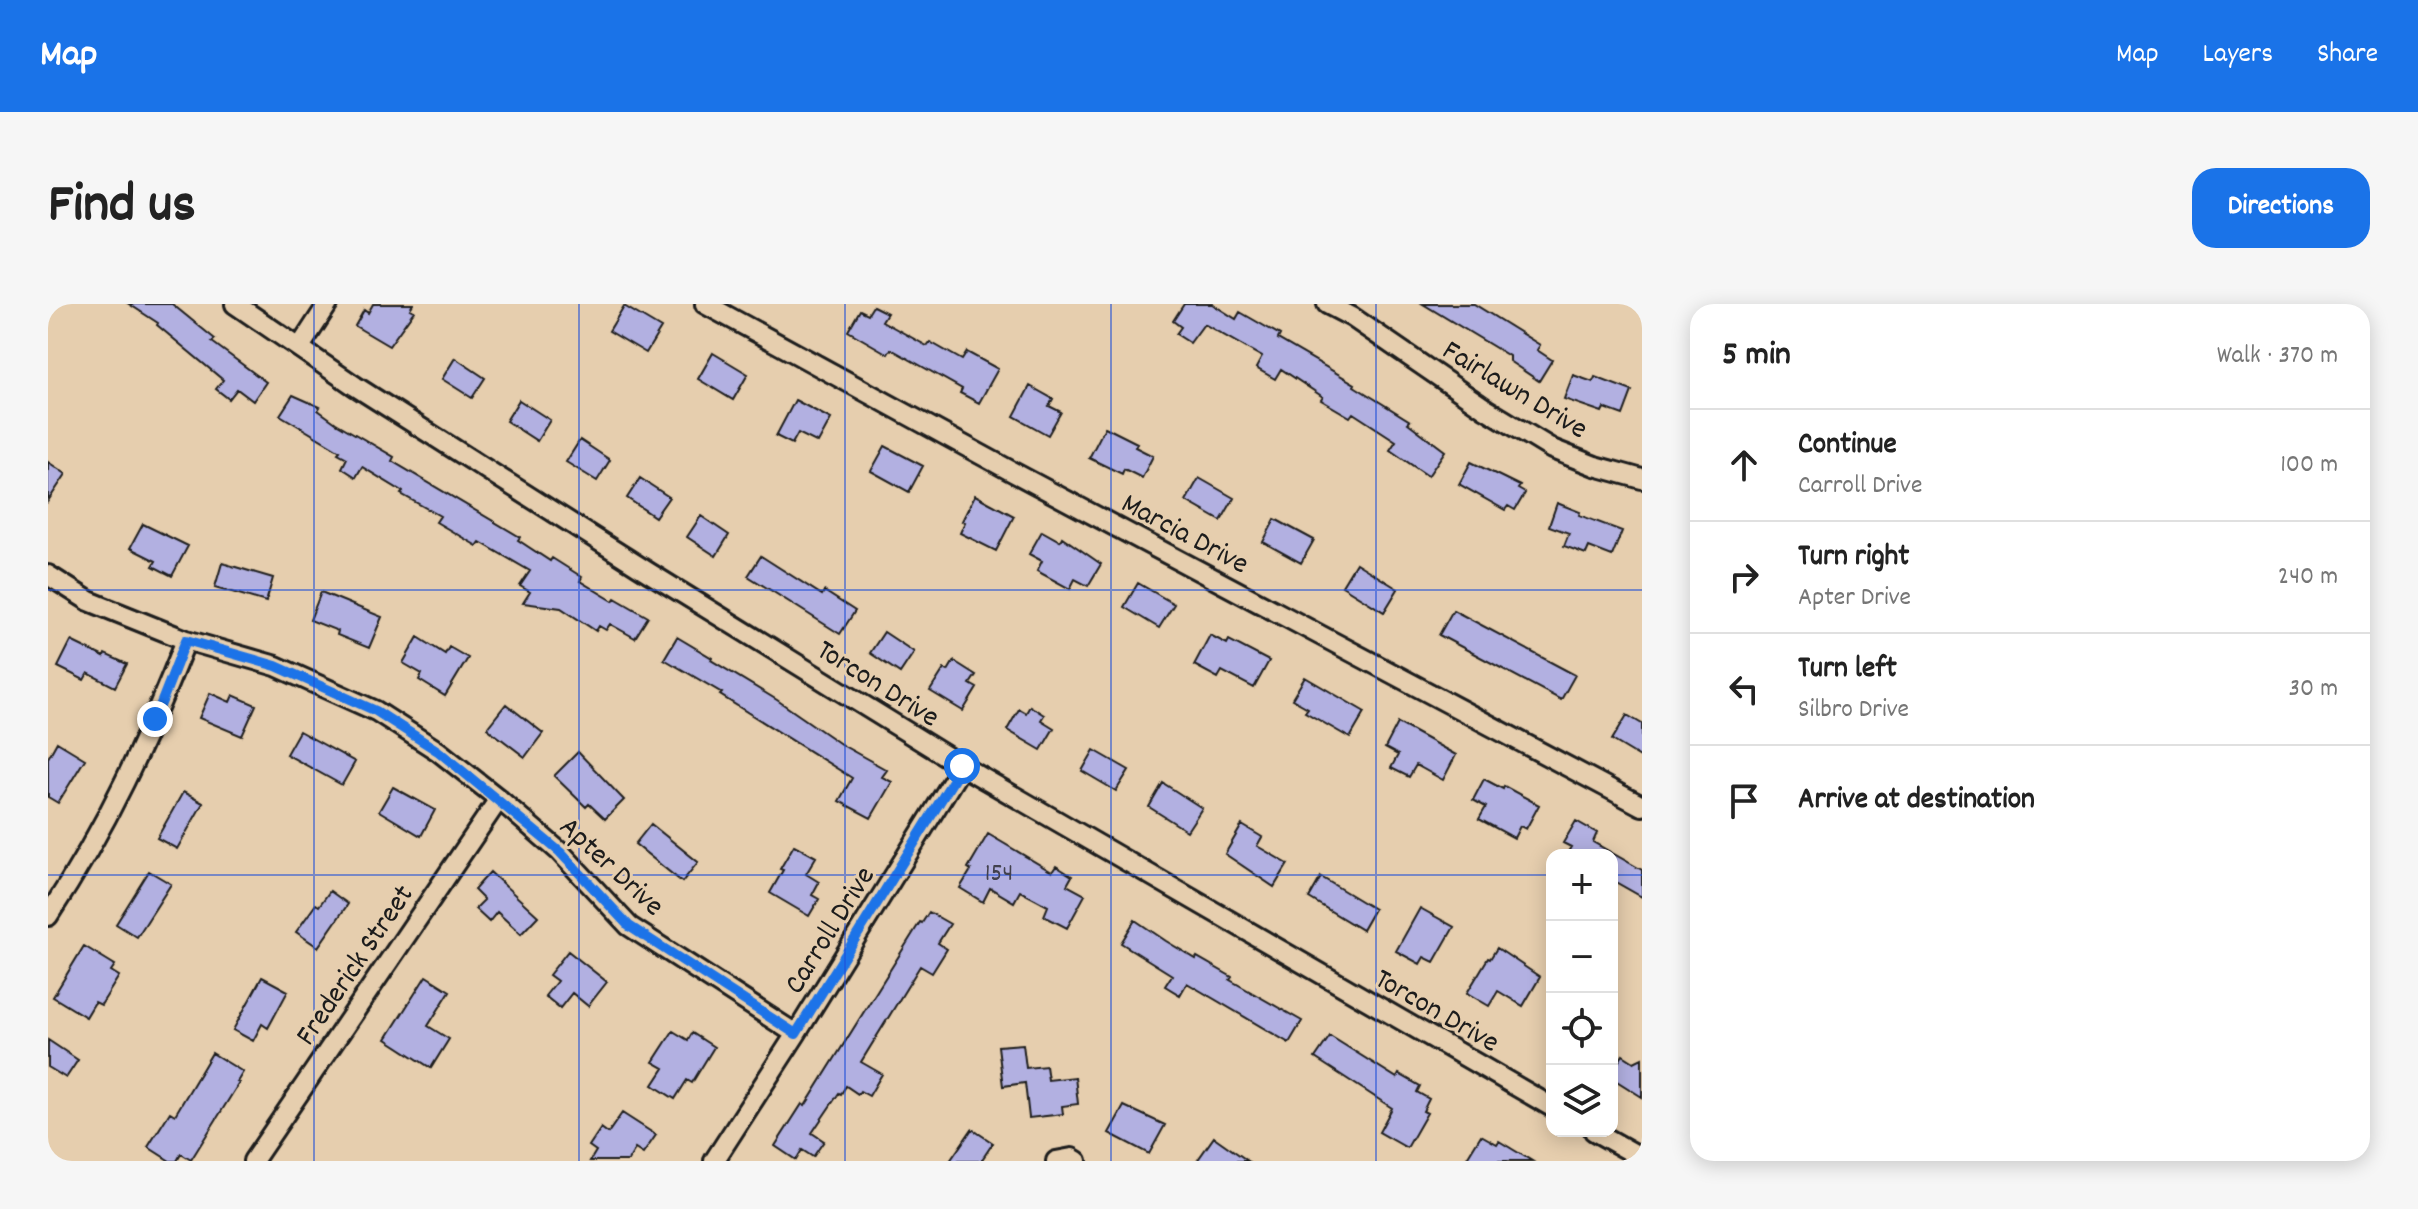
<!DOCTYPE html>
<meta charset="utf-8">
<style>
:root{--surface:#fff;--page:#f6f6f6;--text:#222;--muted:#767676;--line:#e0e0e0;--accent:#1a73e8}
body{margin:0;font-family:Dekko,sans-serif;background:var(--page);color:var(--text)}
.controls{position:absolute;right:24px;bottom:24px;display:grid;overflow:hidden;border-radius:16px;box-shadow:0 4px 20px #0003}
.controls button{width:72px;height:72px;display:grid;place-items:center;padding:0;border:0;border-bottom:2px solid var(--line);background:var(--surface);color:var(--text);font:40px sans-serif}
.stop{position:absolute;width:24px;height:24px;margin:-18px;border:6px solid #1a73e8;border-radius:50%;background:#fff}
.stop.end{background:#1a73e8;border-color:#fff;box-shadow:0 2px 8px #0008}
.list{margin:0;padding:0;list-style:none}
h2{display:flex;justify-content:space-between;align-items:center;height:104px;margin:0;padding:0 32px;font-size:34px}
h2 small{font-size:26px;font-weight:400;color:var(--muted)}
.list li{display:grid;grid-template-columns:52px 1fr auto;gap:24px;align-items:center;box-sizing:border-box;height:112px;padding:0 32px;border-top:2px solid var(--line)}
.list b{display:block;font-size:30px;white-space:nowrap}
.list p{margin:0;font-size:26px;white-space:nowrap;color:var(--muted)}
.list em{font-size:26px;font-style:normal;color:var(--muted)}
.icon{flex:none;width:44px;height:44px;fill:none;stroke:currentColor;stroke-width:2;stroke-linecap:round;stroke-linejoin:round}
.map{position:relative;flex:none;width:1594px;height:857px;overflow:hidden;border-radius:24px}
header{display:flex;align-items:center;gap:48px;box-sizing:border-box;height:112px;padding:0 40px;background:var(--accent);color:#fff}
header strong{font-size:38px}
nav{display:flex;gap:44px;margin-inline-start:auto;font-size:28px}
.intro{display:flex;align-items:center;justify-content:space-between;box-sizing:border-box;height:192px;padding:0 48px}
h1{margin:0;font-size:56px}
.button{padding:20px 36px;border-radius:24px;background:var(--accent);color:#fff;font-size:28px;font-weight:700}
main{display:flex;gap:48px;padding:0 48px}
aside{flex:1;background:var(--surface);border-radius:24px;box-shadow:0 4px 20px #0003}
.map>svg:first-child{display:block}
</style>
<header>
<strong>Map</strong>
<nav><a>Map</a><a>Layers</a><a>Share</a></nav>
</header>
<div class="intro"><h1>Find us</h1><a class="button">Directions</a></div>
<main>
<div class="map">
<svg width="1594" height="857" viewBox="0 0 1594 857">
<rect width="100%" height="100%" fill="#e6ceae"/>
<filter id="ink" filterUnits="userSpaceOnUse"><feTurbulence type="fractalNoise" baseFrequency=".0125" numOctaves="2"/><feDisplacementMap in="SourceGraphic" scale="16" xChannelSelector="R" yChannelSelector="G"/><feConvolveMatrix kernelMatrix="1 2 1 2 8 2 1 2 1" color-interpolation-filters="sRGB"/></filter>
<g filter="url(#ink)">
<path fill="#b2b0e1" stroke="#1c1c1c" stroke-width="2" d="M81,0H124L167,35L164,38L218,78L205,97L189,85L181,95L168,85L175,76L109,21L110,19Z
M325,0H365L362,5L366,7L341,42L307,22L316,6L320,9Z
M1136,0H1164L1188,15L1192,8L1232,31L1230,35L1307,80L1306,82L1362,117L1360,119L1397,147L1380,172L1342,146L1348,137L1305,109L1302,113L1273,96L1275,93L1233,65L1227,75L1208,64L1214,53L1156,20L1142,39L1128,30L1133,23L1125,17Z
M1375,0H1426L1492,41L1489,46L1504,56L1491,77L1461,57V52Z
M576,2L613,24L598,49L561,27Z
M825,2L839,9L834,17L879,42L882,38L914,56L919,48L950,65L931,99L912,89L914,85L843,45L840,50L800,27L812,6L820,10Z
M665,49L700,70L685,96L650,75Z
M407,54L437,74L424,94L394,75Z
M1525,71L1545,78L1547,73L1584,87L1575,111L1556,104L1554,108L1516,95Z
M982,82L1005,95L1001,102L1013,108L1000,131L966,112Z
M245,91L272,103L270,106L288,119L346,153L344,157L472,233L470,236L502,257L504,254L534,273L532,277L565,297L567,294L600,313L587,334L562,320L558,326L551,322L548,327L513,304L475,299L482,288L472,282L482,267L432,238L429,242L388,218L392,212L353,190L355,188L314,163L308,173L294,164L299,154L290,149L292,147L232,111Z
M471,96L502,116L489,137L458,117Z
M747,96L783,115L770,139L750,129L744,140L728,132Z
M1057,123L1089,139L1087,143L1105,152L1094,174L1076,165L1074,170L1041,154Z
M532,136L562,156L549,177L518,158Z
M837,142L875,162L861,188L823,167Z
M0,158L18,170L0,197Z
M1423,158L1472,182L1470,185L1477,189L1467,206L1460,202L1457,206L1411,180Z
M592,174L621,193L607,213L579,194Z
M1151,174L1186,194L1173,217L1138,197Z
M927,191L966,212L948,247L912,229L917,218L914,217Z
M1509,199L1532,208L1531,211L1574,227L1564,252L1541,243L1538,250L1516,242L1521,229L1501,222Z
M653,212L681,231L668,252L639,233Z
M1227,215L1266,236L1253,259L1215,238Z
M95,220L140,242L124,272L105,262L108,257L82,244Z
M994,227L1012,237L1014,233L1053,260L1040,282L1027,275L1022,285L989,267L994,257L981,250Z
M713,252L774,291L776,287L807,307L792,330L700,272Z
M174,259L225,274L218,298L167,283Z
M1308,259L1350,285L1336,308L1294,282Z
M1090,279L1126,300L1111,324L1076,303Z
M273,288L334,313L321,344L289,331L290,327L262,316Z
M1405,306L1527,371L1513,396L1391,331Z
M836,328L866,348L852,369L822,349Z
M1162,331L1179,340L1181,336L1221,357L1206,384L1174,367L1170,374L1146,361Z
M370,333L397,350L401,343L420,354L397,392L371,376L374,370L355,359Z
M629,333L664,354L663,356L729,396L794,441L839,466L834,473L844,478L823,514L791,497L804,474L672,391L674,389L616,355Z
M23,337L56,353L57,350L79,360L67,383L40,369L36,376L10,363Z
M906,357L928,371L922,380L929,384L915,407L882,387L896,365L900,367Z
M1257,373L1317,408L1302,434L1257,408L1260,404L1244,395Z
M162,389L182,398L185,391L208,401L194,432L151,414Z
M458,400L495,429L477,453L439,424Z
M982,402L996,411L993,416L1006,424L993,446L959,426L971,405L978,409Z
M1579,411L1594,420V454L1564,436Z
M1350,419L1408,451L1395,476L1368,461L1361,473L1343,464L1350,451L1337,444Z
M251,427L307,458L294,481L238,450Z
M9,438L37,455L10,499L0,493V454Z
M1046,446L1081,466L1068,487L1034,467Z
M530,448L576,496L557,515L541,500L538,503L506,472Z
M1436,475L1455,485L1456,482L1491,501L1478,525L1472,522L1466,534L1431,515L1438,503L1425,496Z
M1115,479L1154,504L1139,527L1101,503Z
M345,483L387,506L373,532L331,507Z
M135,488L155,499L129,545L109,534Z
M1528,517L1549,529L1545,538L1594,566V593L1564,576V551H1518L1523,543L1515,539Z
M603,520L650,558L634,578L587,540Z
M1194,521L1214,533L1209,542L1240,560L1226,583L1177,550Z
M940,530L1004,568L1008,562L1024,572L1019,581L1037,591L1019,624L996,612L1000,602L972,587L966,598L942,584L935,598L912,584L923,566L920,564Z
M746,541L768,553L758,570L771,578L764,591L771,595L761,612L722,589L735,566L732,565Z
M101,567L123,580L89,633L68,620Z
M442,568L490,612L473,630L449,608L441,618L427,605L436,596L426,586Z
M1273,573L1326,605L1314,626L1261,594Z
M282,587L300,600L270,643L248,628L268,600L271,602Z
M1372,604L1406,623L1386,658L1376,653L1372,660L1348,647Z
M881,608L902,620L890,639L899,645L884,669L872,662L813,758L834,770L821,792L812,787L810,790L798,782L793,790L791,789L764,829L776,837L765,853L754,846L748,856L727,842L754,800L757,802L872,618L874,619Z
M1087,616L1118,637L1148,655L1149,653L1184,673L1182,676L1254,717L1241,739L1139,679L1132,691L1117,682L1124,671L1073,639Z
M36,642L67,661L63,667L71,672L53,701L47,698L38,713L5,693Z
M1449,644L1492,673L1475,702L1450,687L1441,702L1419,689L1440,654L1442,655Z
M520,647L559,678L540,702L524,689L512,704L497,692L509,677L501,671Z
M378,672L402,687L380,722L401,735L383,764L338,735Z
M214,673L240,687L220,724L214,720L205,737L185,726Z
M625,727L640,736L644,729L666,743L644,779L639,776L627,795L605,781L616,764L605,758Z
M1282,732L1349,774L1351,770L1372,782L1369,788L1381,795L1375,807L1379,809L1359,844L1331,828L1344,804L1267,754Z
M0,736L30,756L18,774L0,763Z
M975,740L978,764L998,762L1000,776L1027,773L1030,800L1014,802L1015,810L981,814L977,779L955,782L950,742Z
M164,749L195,768L189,778L191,779L143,856L133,850L129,857H122L100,843L122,808L127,811Z
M1575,751L1586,758L1594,754V793L1564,774V768Z
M1076,802L1117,821L1101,850L1061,829Z
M574,809L608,831L595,850L587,845L580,857H542L548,847L541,842L553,824L560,829Z
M924,825L945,839L933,857H902Z
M1433,831L1449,840L1451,837L1484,857H1417Z
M1166,833L1200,857H1149Z"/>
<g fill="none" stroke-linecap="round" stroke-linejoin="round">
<defs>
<path id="street" d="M187,0L307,82L600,268L914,462L1504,803
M657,0L963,167L1594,502
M1279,0L1304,13L1438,105L1504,145L1547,162L1594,175
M252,43L280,0
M0,271L41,297L138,336L228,362L328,407L390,447L451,495L512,548L581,622L748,730
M0,612C59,523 99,435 138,336
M1546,827L1594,854
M205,857L451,495
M666,857L748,730L914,462
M1008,857L1024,854L1029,857"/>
</defs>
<use href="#street" stroke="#1c1c1c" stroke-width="24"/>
<use href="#street" stroke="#e6ceae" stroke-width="18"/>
</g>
</g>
<g fill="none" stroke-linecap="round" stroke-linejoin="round" filter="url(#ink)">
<path stroke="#1a73e8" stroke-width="10" d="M107,415L138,336L228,362L328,407L390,447L512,548L581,622L748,730L914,462"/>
</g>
<path fill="none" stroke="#1d4ed8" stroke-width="2" stroke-opacity="0.55" d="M266,0V857M531,0V857M797,0V857M1063,0V857M1328,0V857M0,286H1594M0,571H1504M1564,571H1594"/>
<g text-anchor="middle" stroke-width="6" stroke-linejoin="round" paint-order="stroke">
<g font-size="26" fill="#42414d">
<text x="951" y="576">154</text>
</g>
<g font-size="30" fill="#1c1c1c" stroke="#e6ceae">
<text transform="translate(1468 84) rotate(31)" y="10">Fairlawn Drive</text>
<text transform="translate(1138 228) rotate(28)" y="10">Marcia Drive</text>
<text transform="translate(831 378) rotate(32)" y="10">Torcon Drive</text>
<text transform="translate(565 561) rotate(43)" y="10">Apter Drive</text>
<text transform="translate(780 625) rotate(-58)" y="10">Carroll Drive</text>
<text transform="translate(305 660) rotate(-56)" y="10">Frederick Street</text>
<text transform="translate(1390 705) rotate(30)" y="10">Torcon Drive</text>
</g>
</g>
</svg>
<div class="controls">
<button>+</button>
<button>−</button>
<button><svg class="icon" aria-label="locate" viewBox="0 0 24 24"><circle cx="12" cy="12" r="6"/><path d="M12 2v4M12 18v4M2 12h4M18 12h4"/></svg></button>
<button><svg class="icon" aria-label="layers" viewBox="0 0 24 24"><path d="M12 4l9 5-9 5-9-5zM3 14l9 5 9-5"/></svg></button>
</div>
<div class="stop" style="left:914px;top:462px"></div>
<div class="stop end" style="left:107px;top:415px"></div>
</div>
<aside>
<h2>5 min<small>Walk · 370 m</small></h2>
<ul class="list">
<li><svg class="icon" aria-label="ahead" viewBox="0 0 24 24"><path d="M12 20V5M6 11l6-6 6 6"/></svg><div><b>Continue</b><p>Carroll Drive</p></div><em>100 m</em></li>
<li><svg class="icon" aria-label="right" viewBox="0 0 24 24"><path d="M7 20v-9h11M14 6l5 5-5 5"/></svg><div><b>Turn right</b><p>Apter Drive</p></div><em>240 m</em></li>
<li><svg class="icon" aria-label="left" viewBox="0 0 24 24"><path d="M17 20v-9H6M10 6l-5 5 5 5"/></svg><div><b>Turn left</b><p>Silbro Drive</p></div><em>30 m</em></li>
<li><svg class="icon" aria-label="arrive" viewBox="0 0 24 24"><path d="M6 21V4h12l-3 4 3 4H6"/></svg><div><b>Arrive at destination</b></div></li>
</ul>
</aside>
</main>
